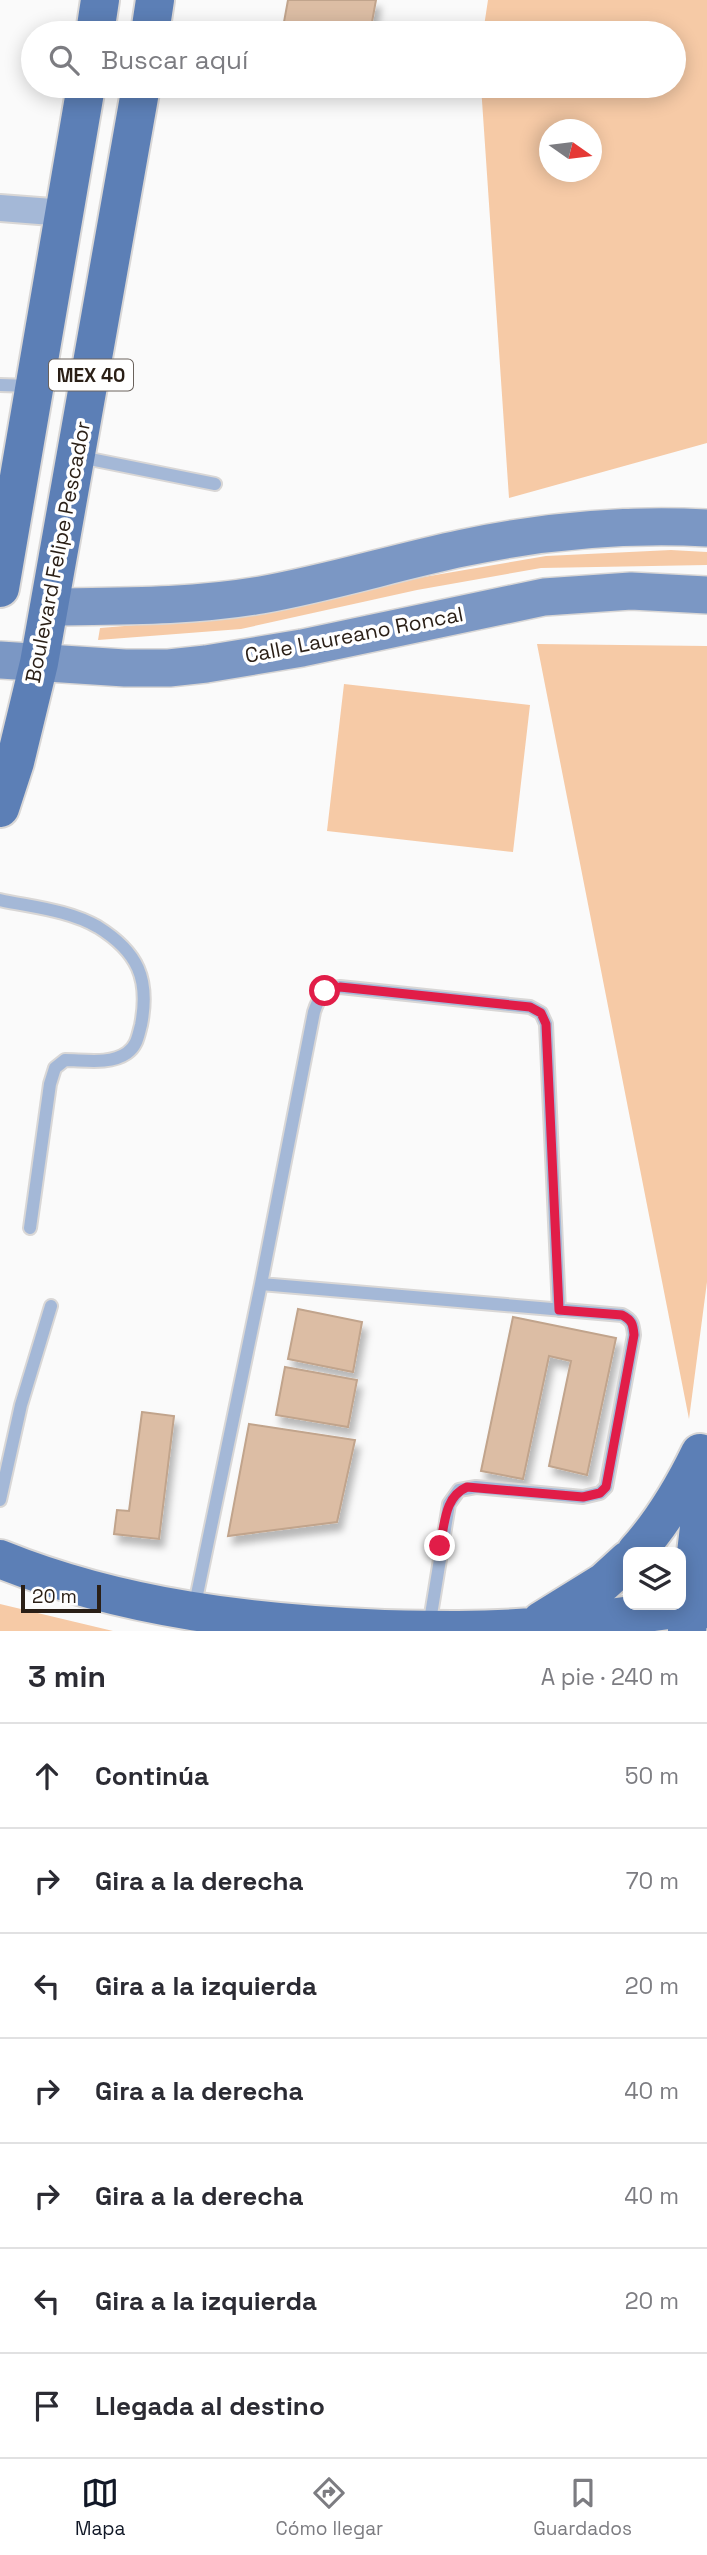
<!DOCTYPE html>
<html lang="es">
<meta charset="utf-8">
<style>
:root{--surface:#fff;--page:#f7f7f7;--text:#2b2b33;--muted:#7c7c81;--line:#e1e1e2;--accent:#111827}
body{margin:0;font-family:"Space Grotesk",sans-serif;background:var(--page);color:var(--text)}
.controls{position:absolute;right:21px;bottom:21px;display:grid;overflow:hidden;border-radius:14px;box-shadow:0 4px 18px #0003}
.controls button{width:63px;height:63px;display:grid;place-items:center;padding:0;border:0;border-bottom:2px solid var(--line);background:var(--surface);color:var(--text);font:35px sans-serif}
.compass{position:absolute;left:539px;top:119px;width:63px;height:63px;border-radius:50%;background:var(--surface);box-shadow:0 4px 18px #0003;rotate:104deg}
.scale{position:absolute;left:21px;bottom:18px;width:80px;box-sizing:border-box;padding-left:7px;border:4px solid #2a1f16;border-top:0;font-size:19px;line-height:24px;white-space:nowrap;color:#2a1f16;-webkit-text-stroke:5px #fff;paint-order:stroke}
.stop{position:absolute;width:21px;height:21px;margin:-16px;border:5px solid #e11d48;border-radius:50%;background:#fff}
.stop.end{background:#e11d48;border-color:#fff;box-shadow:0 2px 7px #0008}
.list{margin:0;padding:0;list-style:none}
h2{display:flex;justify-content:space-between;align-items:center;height:91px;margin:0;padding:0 28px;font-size:30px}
h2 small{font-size:23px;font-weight:400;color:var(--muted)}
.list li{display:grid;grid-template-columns:46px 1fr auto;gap:21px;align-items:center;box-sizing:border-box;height:105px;padding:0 28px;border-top:2px solid var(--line)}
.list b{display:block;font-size:26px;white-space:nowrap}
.list em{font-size:23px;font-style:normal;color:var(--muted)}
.icon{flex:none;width:38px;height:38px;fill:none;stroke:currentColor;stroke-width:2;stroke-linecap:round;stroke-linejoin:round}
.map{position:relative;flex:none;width:707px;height:1631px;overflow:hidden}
.search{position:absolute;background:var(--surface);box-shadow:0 4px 18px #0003;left:21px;right:21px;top:21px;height:77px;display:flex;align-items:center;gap:18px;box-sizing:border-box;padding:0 24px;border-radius:38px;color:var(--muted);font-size:26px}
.sheet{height:826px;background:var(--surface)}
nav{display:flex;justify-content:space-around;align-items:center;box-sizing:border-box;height:98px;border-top:2px solid var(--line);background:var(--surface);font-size:19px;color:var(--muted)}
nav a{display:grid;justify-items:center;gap:4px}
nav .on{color:var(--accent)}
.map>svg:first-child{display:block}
</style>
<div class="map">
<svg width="707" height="1631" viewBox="0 0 707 1631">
<defs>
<filter id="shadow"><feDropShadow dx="4.5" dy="8" stdDeviation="3.5" flood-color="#0004"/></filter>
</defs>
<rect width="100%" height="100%" fill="#fafafa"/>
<path fill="#f6caa6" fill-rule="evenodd" d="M488,0H707V443L509,498L481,86H674V33H483ZM550,130H592V172H550Z
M671,550L707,552V565L541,568L417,590L241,629L98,640L100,628L234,617L412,579L546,556Z
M537,644L707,646V1282L689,1419Z
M344,684L530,705L513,852L327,831Z
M0,1604L113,1631H0Z"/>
<path fill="#dcbda4" stroke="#c1a48c" stroke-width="2" filter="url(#shadow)" d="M288,0H376L370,33H282Z
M298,1309L362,1322L353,1372L288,1359Z
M513,1317L616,1338L587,1475L549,1466L571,1361L549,1356L523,1479L481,1471Z
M285,1367L357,1380L348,1427L276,1415Z
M142,1412L174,1416L159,1539L114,1534L117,1510L129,1511Z
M249,1424L355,1440L337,1522L228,1536Z"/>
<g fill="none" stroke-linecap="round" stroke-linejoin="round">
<defs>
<path id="lane" d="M0,385L31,386
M80,457L215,484
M0,900C32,907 69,910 98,927C138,952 150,979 141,1025C138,1036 137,1046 127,1053C110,1065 84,1060 65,1060L55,1068L50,1084L30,1228
M261,1284L622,1315C632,1320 633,1324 634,1335L606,1487L600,1493L583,1497L476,1487L459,1490L449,1504L429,1627
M0,1500L21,1405L51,1306
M194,1609L261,1284L314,1012C319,997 324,988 340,987L530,1007L541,1013L546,1024L559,1310"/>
<path id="street" d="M0,208L65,213"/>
<path id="secondary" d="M49,607C120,606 191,607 261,595C329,583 396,562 463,548C543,531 626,524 707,528
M0,660L125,668H169L206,664L302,648L544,597L631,591L707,595"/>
<path id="primary" d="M95,33L100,0
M150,33L155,0
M0,588L86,86
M0,808L15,762L39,663L141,86
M636,1552C663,1522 682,1490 700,1453
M0,1559C121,1608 255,1624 384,1629C433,1630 483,1631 533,1627C585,1622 638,1614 690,1607L707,1609
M541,1621L604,1582L628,1560
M687,1631L707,1458"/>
</defs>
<use href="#lane" stroke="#d9d7d6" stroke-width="16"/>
<use href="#street" stroke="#d9d7d6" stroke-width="30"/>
<use href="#secondary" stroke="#d9d7d6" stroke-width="40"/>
<use href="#primary" stroke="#d9d7d6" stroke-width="42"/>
<use href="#lane" stroke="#a4b8d7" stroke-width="12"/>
<use href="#street" stroke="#a4b8d7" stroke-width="26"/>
<use href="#secondary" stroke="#7b97c4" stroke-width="37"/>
<use href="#primary" stroke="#5c7fb6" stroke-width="38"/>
</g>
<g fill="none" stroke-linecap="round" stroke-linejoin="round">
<path stroke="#e11d48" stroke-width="9" d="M325,991L340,987L530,1007L541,1013L546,1024L559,1310L622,1315C632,1320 633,1324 634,1335L606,1487L600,1493L583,1497L467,1487C444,1497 445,1524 440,1546"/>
</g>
<g text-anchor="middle" stroke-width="7" stroke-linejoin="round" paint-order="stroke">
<rect fill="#fff" stroke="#6a625c" stroke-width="2" x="49" y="359.5" width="84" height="31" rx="5"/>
<g font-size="19" font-weight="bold" fill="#2a1f16">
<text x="91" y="382">MEX 40</text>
</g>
<g font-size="21" fill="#2a1f16" stroke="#fff">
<text transform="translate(58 552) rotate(-79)" y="7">Boulevard Felipe Pescador</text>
<text transform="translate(354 635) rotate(-11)" y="7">Calle Laureano Roncal</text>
</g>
</g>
</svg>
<div class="controls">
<button><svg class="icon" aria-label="layers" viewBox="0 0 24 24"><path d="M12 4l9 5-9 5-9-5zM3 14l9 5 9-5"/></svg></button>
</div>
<svg class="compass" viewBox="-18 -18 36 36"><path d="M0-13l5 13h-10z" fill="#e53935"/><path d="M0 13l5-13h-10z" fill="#7c7c81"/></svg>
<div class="scale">20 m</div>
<div class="stop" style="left:325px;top:991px"></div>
<div class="stop end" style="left:440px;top:1546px"></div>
<div class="search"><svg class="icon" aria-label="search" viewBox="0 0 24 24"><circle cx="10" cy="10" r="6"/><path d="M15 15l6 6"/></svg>Buscar aquí</div>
</div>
<section class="sheet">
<h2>3 min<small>A pie · 240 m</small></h2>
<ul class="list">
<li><svg class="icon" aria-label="ahead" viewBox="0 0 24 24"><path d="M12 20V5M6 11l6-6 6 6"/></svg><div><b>Continúa</b></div><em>50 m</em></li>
<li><svg class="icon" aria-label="right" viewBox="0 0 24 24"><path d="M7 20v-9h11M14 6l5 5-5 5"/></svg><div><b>Gira a la derecha</b></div><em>70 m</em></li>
<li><svg class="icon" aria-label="left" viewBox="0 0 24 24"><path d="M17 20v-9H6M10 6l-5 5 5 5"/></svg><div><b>Gira a la izquierda</b></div><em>20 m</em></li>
<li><svg class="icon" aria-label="right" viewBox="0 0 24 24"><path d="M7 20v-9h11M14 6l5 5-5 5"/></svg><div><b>Gira a la derecha</b></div><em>40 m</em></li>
<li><svg class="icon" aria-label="right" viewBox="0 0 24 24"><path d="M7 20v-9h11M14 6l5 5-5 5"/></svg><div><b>Gira a la derecha</b></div><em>40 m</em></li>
<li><svg class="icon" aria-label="left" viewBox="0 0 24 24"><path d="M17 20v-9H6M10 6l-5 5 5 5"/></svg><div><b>Gira a la izquierda</b></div><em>20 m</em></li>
<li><svg class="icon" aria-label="arrive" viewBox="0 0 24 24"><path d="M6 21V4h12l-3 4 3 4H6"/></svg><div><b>Llegada al destino</b></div></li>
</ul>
</section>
<nav>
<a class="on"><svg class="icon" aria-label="map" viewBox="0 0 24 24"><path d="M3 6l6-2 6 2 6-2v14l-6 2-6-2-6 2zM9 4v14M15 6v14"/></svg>Mapa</a>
<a><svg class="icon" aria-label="directions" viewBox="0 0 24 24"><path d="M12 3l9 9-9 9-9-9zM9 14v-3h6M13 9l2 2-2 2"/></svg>Cómo llegar</a>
<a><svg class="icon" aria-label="saved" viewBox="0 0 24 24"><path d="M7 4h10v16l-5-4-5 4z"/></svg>Guardados</a>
</nav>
